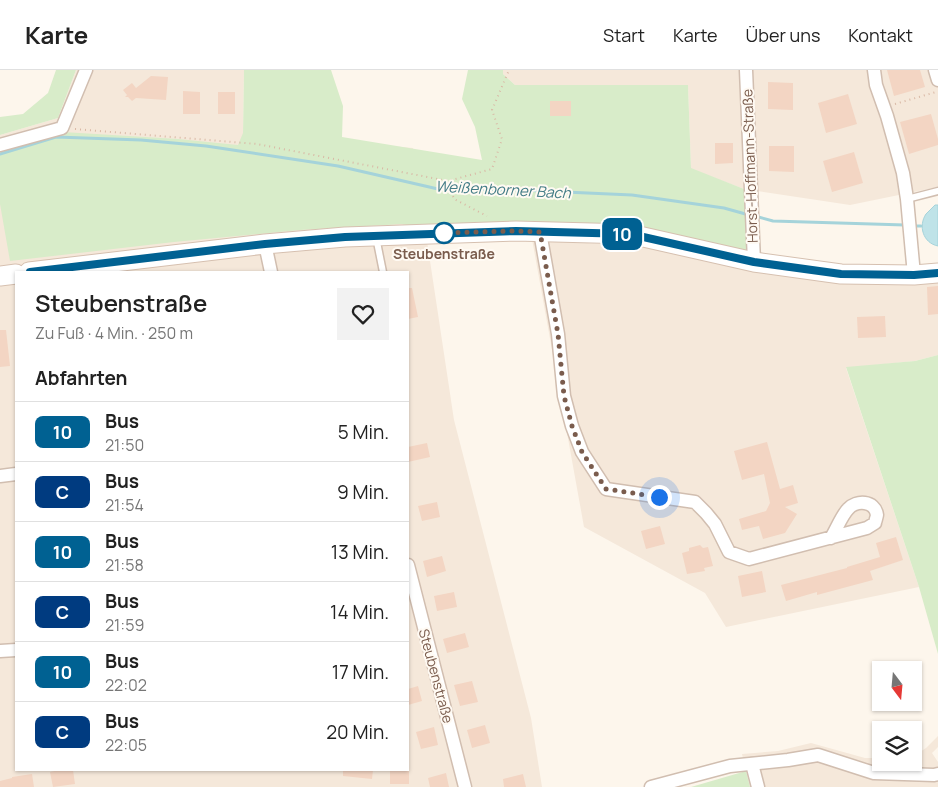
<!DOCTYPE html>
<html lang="de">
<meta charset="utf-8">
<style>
:root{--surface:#fff;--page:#f2f2f2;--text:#222;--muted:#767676;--line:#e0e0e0}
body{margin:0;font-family:Manrope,sans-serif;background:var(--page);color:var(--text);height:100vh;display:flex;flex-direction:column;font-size:19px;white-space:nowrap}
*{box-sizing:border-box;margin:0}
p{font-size:16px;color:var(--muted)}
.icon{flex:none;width:28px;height:28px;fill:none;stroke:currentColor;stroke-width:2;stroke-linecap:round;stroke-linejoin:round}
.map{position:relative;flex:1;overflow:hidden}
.panel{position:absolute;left:15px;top:201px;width:394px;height:500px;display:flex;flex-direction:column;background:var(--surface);border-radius:0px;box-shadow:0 1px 4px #0004}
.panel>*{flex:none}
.badge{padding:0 10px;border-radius:8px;font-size:18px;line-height:32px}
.needle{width:32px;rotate:164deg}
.fabs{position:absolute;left:872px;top:591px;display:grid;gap:10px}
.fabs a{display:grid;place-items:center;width:50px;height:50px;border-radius:0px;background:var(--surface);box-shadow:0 1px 4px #0004;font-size:25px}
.you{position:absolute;width:25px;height:25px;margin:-12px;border:4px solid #fff;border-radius:50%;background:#1a73e8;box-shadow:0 0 0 8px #1a73e833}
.map>.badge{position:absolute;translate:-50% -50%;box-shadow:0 0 0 2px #fff}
h2{padding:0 20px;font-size:19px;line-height:45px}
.round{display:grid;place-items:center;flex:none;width:52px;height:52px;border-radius:0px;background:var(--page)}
.head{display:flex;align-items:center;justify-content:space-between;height:85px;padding:0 20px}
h1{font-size:24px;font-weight:600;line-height:38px}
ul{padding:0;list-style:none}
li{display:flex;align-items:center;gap:15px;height:60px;padding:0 20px;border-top:1px solid var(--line)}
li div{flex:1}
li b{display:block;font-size:19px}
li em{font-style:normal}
li .badge{min-width:55px;font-weight:700;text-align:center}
header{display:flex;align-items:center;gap:30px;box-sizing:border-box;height:70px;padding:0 25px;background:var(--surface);border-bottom:1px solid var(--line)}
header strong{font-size:24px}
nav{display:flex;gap:28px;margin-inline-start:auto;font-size:18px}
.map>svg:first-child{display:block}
.residential{fill:#f5e8da;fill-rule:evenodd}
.green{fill:#d8ecc9}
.water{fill:#bfe3e8;stroke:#a5d3da}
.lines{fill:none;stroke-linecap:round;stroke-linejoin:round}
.stream{stroke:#a5d3da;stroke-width:3}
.building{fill:#f3d5c3}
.lane-casing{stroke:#d1beb0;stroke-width:9}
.street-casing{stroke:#d1beb0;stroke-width:15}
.secondary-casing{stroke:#d6c0b0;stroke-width:21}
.path{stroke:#d9b8a5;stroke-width:2;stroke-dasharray:1 4;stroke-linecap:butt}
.lane{stroke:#fff;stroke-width:6}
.street{stroke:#fff;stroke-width:12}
.secondary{stroke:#fff;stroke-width:19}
.line-casing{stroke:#fff;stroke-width:11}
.line{stroke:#006192;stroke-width:8}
.walk{stroke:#7a5c4d;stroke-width:5;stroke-dasharray:0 9}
.stop-dot{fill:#fff;stroke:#006192;stroke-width:2.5}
.labels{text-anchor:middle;stroke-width:4;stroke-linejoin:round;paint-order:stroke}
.street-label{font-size:14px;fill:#7a5c4d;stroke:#fffaf3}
.stop-label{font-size:14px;font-weight:bold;fill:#7a5c4d;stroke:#fffaf3}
.water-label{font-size:15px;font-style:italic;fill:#437c86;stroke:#fffaf3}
</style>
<header>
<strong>Karte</strong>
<nav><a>Start</a><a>Karte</a><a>Über uns</a><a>Kontakt</a></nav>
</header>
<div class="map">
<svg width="938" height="717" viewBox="0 0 938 717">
<rect width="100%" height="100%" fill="#fdf6ec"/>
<g class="residential">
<path d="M76 0H244L243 63 413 78 454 350 531 648 542 717H0V65L58 48ZM16 202H408V700H16Z"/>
<path d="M503 0H938V117L850 135 744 119 691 99 688 15H515L503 4Z"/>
<path d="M532 169 669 179 938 206V285L915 291 846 298 919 517 726 557 705 523 584 457Z"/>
<path d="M938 666V677L932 683 938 692V717H750L742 684 778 681 811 673 865 688H881V692H914V686L926 678Z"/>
</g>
<g class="green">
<path d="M56 0H76L58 48 0 65V47L23 44 48 23Z"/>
<path d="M244 0H331L343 36 342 67 482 90 475 57 462 29 468 0H503V4L515 15H688L691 98 744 119 747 185 630 164 425 159 402 154 300 160 174 172 10 191 0 134V80L63 62 178 69 238 75 243 63Z"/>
<path d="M938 285V584L919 517 846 297 915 291Z"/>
<path d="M746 701 750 717H691Z"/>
</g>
<path class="water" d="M935 135H938V176C923 173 918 156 926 144 929 141 932 138 935 135Z"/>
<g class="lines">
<g class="stream">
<path d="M0 84 56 67 141 70 206 76 338 96 438 119 520 120 632 125 724 138 749 145"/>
<path d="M755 146 773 151 905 155"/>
<path d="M912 156H921"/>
</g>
</g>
<g class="building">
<path d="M887 0H920L925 17 894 26Z"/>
<path d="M151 6 168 7 166 30 136 28 132 31 128 27H125L127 25 123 20 132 13 136 18Z"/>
<path d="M768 12 793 13V40L768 39Z"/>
<path d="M183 21 200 22V44H183Z"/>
<rect x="218" y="22" width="17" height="22"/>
<path d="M848 24 857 54 826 63 818 33Z"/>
<rect x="550" y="31" width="21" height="15"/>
<path d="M931 44 938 69V75L909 84 900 52Z"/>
<path d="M715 73H733V93L715 94Z"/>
<path d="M769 76H794V102L769 101Z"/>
<path d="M854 82 863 113 832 122 823 91Z"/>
<path d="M938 216V244L928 245 927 217Z"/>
<path d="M408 218H412L418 247 408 249Z"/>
<path d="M885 246 886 267 858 268 857 247Z"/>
<path d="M0 260H6L10 296 0 297Z"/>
<path d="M767 372 780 419 793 415 798 433 785 437 797 444 785 463 763 469 759 456 742 460 739 449 766 441 770 433 764 404 742 410 734 381Z"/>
<path d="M427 373 430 387 408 392V377Z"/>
<path d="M437 432 440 447 422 451 418 436Z"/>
<path d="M660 456 665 474 646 479 641 461Z"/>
<path d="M896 467 903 490 870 501 873 510 817 525V522L786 531 781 515 847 498V497L880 487 876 473Z"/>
<path d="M700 475 703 478 708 477 713 496 704 498 705 501 687 504 682 483 689 481V478Z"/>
<path d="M442 486 446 501 427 507 423 491Z"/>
<path d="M762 501 766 522 742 527 738 506Z"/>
<path d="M454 522 457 537 437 541 434 526Z"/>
<path d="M465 563 469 577 447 583 443 569Z"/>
<path d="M472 611 478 632 460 636 454 615Z"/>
<path d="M418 616 422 631 408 635V619Z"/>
<path d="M485 655 490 673 472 678 467 660Z"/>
<path d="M434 657 438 675 421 679 416 662Z"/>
<path d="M59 700H73L75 714 53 717 50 702Z"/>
<path d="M343 700H373L372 709 343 706Z"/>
<rect x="390" y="700" width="19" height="14"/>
<path d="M446 703 449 717H430L428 708Z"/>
<path d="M32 704 34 717H0V711L12 708V707Z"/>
<path d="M523 704 526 717H504L503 709Z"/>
</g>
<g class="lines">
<defs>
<g id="lane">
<path d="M907 129 938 121"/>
<path d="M376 167 383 202"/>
</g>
<g id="street">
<path d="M746 0 754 192"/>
<path d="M874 0 876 15 887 46 903 103 907 129 914 205"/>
<path d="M935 0 938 10"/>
<path d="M0 75 62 58 86 0"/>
<path d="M540 162 558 264 564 326 572 356 582 382 606 419 695 432 706 443 715 454 729 482 749 489 867 458 875 453C875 452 877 446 877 445 875 430 856 430 848 439 842 445 836 460 831 468"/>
<path d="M265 174 271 202"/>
<path d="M0 406 16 404"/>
<path d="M408 495 465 717"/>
<path d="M0 581 16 580"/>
<path d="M752 694 758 717"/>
<path d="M651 717 730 696 788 690 818 685 874 703 934 705 938 704"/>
</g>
<g id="secondary">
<path d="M29 202 265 174 345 167 516 161 630 164 754 192 841 204 914 205 938 203"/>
<path d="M0 206 16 204"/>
</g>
</defs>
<use href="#lane" class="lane-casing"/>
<use href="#street" class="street-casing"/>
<use href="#secondary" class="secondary-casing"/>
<g class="path">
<path d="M895 34 936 22"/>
<path d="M75 59 257 74 448 111 492 99 502 69 492 40 509 0"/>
<path d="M448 112 454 129 487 146"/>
</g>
<use href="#lane" class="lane"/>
<use href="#street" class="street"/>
<use href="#secondary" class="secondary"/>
</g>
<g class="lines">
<defs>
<path id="line" d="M30 202 265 174 345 167 516 161 630 164 754 192 841 204 914 205 938 203"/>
</defs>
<use href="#line" class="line-casing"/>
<use href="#line" class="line"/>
<path class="walk" d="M444 163H442L516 161 540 162 558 264 564 326 572 356 582 382 606 419 659 427"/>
</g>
<circle class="stop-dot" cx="444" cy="163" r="10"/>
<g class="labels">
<g class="street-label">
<text transform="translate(750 96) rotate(-92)" y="5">Horst-Hoffmann-Straße</text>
<text transform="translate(436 606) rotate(75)" y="5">Steubenstraße</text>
</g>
<g class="stop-label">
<text x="444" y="189">Steubenstraße</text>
</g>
<g class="water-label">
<text transform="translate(503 120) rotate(3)" y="5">Weißenborner Bach</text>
</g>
</g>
</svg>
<div class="fabs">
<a><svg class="needle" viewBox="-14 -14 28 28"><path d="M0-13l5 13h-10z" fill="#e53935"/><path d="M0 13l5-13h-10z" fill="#767676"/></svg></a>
<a><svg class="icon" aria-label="layers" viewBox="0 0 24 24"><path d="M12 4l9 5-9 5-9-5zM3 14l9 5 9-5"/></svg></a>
</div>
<div class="you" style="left:659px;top:427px"></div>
<b class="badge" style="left:622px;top:164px;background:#006192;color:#fff">10</b>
<section class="panel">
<div class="head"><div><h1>Steubenstraße</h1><p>Zu Fuß · 4 Min. · 250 m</p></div><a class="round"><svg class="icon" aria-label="heart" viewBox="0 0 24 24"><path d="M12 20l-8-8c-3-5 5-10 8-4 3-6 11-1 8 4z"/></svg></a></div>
<h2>Abfahrten</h2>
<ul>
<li><span class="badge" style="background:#006192;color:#fff">10</span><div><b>Bus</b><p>21:50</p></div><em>5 Min.</em></li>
<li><span class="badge" style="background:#003b80;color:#fff">C</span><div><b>Bus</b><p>21:54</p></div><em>9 Min.</em></li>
<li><span class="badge" style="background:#006192;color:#fff">10</span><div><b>Bus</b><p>21:58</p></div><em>13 Min.</em></li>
<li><span class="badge" style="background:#003b80;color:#fff">C</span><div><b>Bus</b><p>21:59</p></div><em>14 Min.</em></li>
<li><span class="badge" style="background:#006192;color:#fff">10</span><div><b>Bus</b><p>22:02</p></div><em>17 Min.</em></li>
<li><span class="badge" style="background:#003b80;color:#fff">C</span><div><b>Bus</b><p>22:05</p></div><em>20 Min.</em></li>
</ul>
</section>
</div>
